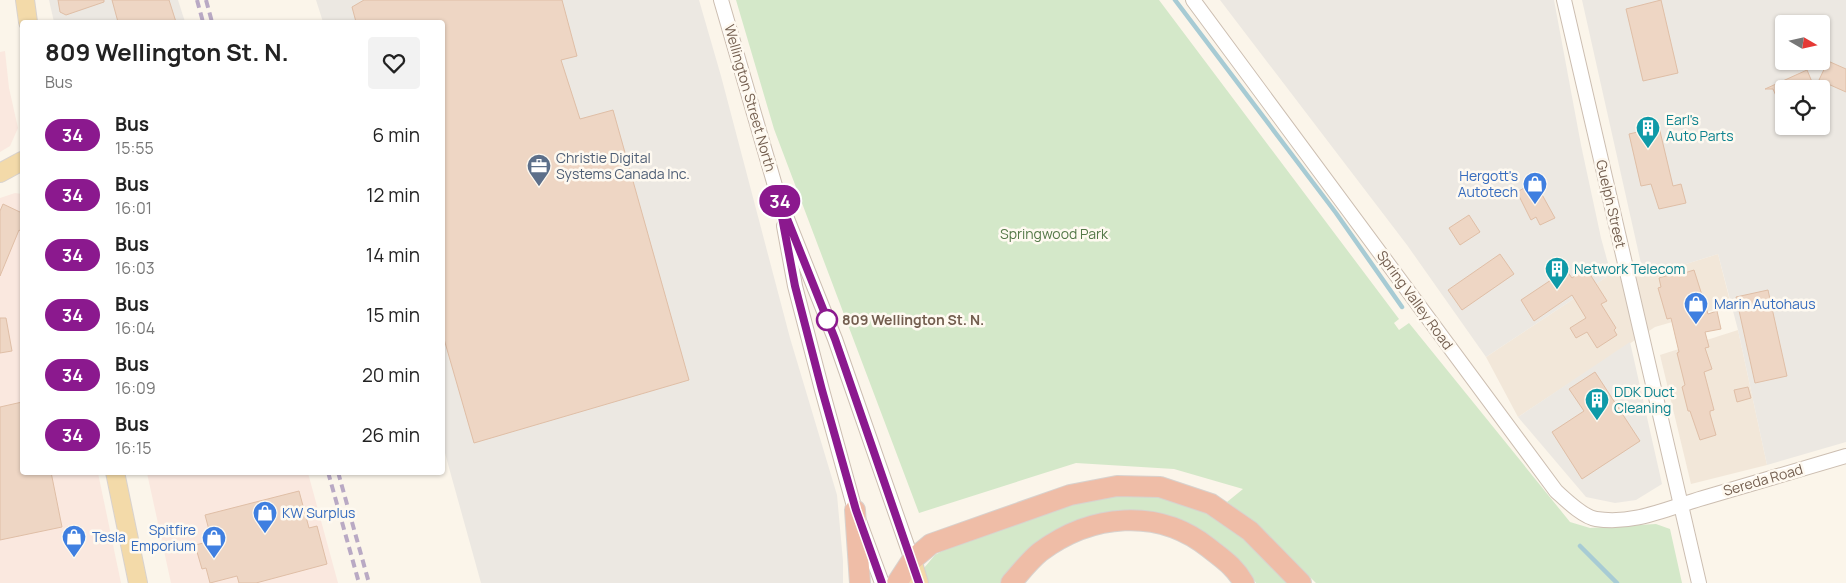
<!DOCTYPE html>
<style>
:root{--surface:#fff;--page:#f2f2f2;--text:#222;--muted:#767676}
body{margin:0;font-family:Manrope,sans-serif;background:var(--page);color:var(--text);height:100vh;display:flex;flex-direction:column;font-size:19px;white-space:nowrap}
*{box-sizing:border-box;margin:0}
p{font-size:16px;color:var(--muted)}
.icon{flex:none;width:28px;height:28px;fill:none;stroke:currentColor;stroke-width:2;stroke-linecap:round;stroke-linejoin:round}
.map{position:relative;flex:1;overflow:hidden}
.sheet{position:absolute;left:20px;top:20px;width:425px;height:455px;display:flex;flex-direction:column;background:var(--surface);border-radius:5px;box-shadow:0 1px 4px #0004}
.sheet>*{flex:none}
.badge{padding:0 10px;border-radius:16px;font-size:18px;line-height:32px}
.needle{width:32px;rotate:99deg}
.buttons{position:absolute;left:1775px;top:15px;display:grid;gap:10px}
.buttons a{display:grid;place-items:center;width:55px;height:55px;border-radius:5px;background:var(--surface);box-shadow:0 1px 4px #0004;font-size:25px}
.map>.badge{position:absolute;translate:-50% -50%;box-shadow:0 0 0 2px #fff}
.round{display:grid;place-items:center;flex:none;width:52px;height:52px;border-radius:5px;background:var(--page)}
.overview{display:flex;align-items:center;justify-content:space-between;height:85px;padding:0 25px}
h1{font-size:24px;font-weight:700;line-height:38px}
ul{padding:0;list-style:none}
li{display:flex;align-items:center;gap:15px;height:60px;padding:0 25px}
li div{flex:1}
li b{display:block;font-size:19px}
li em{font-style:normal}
li .badge{min-width:55px;font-weight:700;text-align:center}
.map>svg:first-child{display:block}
.residential{fill:#f2e7d9}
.commercial{fill:#fae8df}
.industrial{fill:#ece8e2;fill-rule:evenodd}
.green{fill:#d4e8c9}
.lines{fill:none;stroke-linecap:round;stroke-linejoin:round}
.stream{stroke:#a7cbd4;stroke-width:4.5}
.building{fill:#eed6c4;stroke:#dfbea6}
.minor-casing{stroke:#ccbeb1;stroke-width:16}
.major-casing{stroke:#d8d2ce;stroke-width:20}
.highway-casing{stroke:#d8d2ce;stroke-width:22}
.minor{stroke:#fff;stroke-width:14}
.major{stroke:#f3daa9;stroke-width:18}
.highway{stroke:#efbda7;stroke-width:20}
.rail{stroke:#b9a9c4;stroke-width:4;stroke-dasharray:8 5;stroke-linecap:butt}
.line-casing{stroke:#fff;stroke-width:11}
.line{stroke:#8b198e;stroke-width:8}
.stop-dot{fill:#fff;stroke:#8b198e;stroke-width:2.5}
.labels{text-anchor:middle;stroke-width:5;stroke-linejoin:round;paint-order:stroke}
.street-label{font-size:14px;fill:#735e4f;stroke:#fef9f0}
.culture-label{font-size:14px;fill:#0d838f;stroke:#fef9f0;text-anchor:start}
.service-label{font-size:14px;fill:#4e5e75;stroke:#fef9f0;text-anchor:start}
.shop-label{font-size:14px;fill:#366cbe;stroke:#fef9f0;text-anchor:start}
.park-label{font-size:14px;fill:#547848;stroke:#fef9f0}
.stop-label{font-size:14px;font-weight:bold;fill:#735e4f;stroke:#fef9f0;text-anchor:start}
</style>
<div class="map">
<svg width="1846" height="583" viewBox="0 0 1846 583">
<rect width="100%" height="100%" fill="#fbf5ea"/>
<g class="residential">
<path d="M1718 254 1731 305 1655 327 1518 417 1486 357 1611 274 1644 277Z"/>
<path d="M1738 330 1767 465 1691 484 1660 355Z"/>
</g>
<g class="commercial">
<path d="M5 51 9 88 18 128 10 146 0 152V52Z"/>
<path d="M15 193 22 194V472L98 473 121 583H0V198Z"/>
<path d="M147 473H308L338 583H171Z"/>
</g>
<g class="industrial">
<path d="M49 0H178L185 22H54Z"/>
<path d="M316 0H699L721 76 790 338 837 495 843 561V583H481L443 446 442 22H323Z"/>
<path d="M1220 0H1554L1581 145 1601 238 1611 274 1486 357 1407 245Z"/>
<path d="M1582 0H1846V442L1767 465 1738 330 1718 254 1644 277ZM1784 24H1821V61H1784ZM1784 89H1821V126H1784Z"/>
<path d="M1630 342 1662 484 1636 500 1615 503 1586 497 1518 417Z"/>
</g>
<g class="green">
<path d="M736 0H1159L1399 319 1394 323 1399 330 1409 323 1570 522 1590 528 1656 524 1670 529 1682 583H1316L1256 524 1227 502 1243 489 1174 469 1076 463 919 513 774 129Z"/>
<path d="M1100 494H1161L1195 505 1235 529 1291 583H1256C1214 514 1118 490 1049 535 1040 541 1033 551 1025 558 1017 566 1007 574 1001 583H929L924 568 935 555 951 546Z"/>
</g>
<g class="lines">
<g class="stream">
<path d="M1175 0 1336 213 1402 307"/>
<path d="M1580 546 1617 583"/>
</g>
</g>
<g class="building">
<path d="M58 0H104V2L66 15 60 12Z"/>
<path d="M112 0H169L176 22H118Z"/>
<path d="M364 0H562L577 56 561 60 580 119 613 110 689 380 474 443 442 332V22H356L352 7Z"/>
<path d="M1661 0 1678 73 1643 81 1626 9Z"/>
<path d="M1828 61 1846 69V92L1819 80Z"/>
<path d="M1807 70 1815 89H1784V114L1773 89H1765Z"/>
<path d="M1659 127 1673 186 1681 184 1686 203 1659 209 1651 184 1641 186 1629 134Z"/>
<path d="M1535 182 1555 218 1540 225 1536 217 1531 220 1517 192Z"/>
<path d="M3 204 22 213V232L19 230 0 276V211Z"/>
<path d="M1469 215 1480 232 1460 245 1449 228Z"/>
<path d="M1500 254 1514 274 1462 310 1448 290Z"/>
<path d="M1586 268 1607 301 1601 304 1616 328 1614 330 1617 335 1597 348 1587 332 1576 338 1570 328 1586 318 1572 295 1534 321 1521 300 1566 270 1572 278Z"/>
<path d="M1694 270 1708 314 1717 311 1721 329 1705 332 1709 347 1705 348 1712 369 1704 372 1714 410 1710 411V414L1716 435 1700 440 1690 411H1688L1682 387 1685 385 1677 353 1679 352 1671 318 1667 319 1658 288 1661 287 1659 278 1675 273V276Z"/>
<path d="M1768 290 1787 376 1755 383 1736 297Z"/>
<path d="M0 318H6L12 351 0 353Z"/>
<path d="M1595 372 1640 441 1582 479 1552 432 1584 411 1569 389Z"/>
<path d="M1748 387 1751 398 1737 402 1734 390Z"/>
<path d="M22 402V472H51L62 527 0 540V407Z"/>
<path d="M299 491 309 528 317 526 327 564 256 583H239L237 576 210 583 206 568 202 569 195 545 212 541 205 515Z"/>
</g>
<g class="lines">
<defs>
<g id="minor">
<path d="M721 0 778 196 835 339 912 560"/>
<path d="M1193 0 1556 491C1566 500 1583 517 1596 519 1634 525 1668 508 1703 498 1751 484 1798 470 1846 456"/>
<path d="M1564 0 1699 583"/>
<path d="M784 226 795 286 822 390 855 510 882 583"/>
</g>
<g id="major">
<path d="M25 0 28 22"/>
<path d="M0 173 22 161"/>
<path d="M115 472 138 583"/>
<path d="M912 560 919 583"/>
</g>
<g id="highway">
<path d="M855 510 860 583"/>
<path d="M897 583 912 560 931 544 1070 495 1117 486 1160 487 1211 504 1250 531 1301 583"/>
<path d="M1011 583C1020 573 1029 561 1040 552 1091 514 1158 507 1209 548 1224 560 1234 566 1244 583"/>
</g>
</defs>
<use href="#minor" class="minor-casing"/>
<use href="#major" class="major-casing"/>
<use href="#highway" class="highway-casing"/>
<use href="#minor" class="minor"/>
<use href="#major" class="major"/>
<use href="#highway" class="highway"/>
<g class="rail">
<path d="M197 0 203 22"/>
<path d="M206 0 212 22"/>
<path d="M328 472 359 583"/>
<path d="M338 472 369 583"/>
</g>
</g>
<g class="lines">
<defs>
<path id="line" d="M882 583 856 510 822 390 795 286 778 196 835 339 919 583"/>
</defs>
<use href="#line" class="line-casing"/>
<use href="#line" class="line"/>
</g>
<defs>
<symbol id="building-pin" viewBox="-11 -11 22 30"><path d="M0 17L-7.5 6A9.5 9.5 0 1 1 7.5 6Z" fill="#0f9aa8" stroke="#fef9f0"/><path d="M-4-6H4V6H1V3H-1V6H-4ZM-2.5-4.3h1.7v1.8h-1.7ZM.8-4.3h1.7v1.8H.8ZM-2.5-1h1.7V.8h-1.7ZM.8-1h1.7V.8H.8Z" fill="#fff"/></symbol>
<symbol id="office-pin" viewBox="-11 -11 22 30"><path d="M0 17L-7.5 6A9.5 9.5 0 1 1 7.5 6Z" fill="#5c6f8a" stroke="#fef9f0"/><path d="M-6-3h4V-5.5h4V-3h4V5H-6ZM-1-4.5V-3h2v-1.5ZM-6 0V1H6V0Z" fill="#fff"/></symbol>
<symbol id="shop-pin" viewBox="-11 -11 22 30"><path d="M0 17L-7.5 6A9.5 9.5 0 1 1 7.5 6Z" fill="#3f7fe0" stroke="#fef9f0"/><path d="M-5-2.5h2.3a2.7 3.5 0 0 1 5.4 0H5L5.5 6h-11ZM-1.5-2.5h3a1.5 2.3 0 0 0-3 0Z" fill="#fff"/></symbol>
</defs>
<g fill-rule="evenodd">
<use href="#building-pin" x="1634" y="114" width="28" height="38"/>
<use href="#office-pin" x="525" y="152" width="28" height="38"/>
<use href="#shop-pin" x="1521" y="170" width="28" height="38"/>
<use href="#building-pin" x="1543" y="255" width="28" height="38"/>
<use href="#shop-pin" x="1682" y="290" width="28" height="38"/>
<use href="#building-pin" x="1583" y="386" width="28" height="38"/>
<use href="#shop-pin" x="251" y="499" width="28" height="38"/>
<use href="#shop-pin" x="60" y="523" width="28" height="38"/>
<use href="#shop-pin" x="200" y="524" width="28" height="38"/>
</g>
<circle class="stop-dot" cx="827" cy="320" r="10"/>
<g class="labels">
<g class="street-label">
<text transform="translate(750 98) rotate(74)" y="5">Wellington Street North</text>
<text transform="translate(1611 204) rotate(77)" y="5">Guelph Street</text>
<text transform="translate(1415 300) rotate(54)" y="5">Spring Valley Road</text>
<text transform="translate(1763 480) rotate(-16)" y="5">Sereda Road</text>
</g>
<g class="culture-label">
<text x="1666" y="125">Earl's<tspan x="1666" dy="16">Auto Parts</tspan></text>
<text x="1574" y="274">Network Telecom</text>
<text x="1614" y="397">DDK Duct<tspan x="1614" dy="16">Cleaning</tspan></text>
</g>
<g class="service-label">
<text x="556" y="163">Christie Digital<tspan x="556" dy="16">Systems Canada Inc.</tspan></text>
</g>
<g class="shop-label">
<text x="1518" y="181" text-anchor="end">Hergott's<tspan x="1518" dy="16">Autotech</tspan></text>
<text x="1714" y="309">Marin Autohaus</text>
<text x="282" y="518">KW Surplus</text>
<text x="196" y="535" text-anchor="end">Spitfire<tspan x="196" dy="16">Emporium</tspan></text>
<text x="92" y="542">Tesla</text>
</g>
<g class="park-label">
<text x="1054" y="239">Springwood Park</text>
</g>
<g class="stop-label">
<text x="842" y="325">809 Wellington St. N.</text>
</g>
</g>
</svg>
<div class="buttons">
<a><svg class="needle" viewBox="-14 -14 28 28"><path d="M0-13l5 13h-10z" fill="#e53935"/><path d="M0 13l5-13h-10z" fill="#767676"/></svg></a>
<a><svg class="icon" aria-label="locate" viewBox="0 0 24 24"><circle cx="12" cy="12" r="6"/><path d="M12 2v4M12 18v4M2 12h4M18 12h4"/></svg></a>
</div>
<b class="badge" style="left:780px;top:201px;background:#8b198e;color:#fff">34</b>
<section class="sheet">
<div class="overview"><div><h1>809 Wellington St. N.</h1><p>Bus</p></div><a class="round"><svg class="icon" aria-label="heart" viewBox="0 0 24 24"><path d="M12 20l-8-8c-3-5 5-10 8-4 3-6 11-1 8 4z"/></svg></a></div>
<ul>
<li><span class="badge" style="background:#8b198e;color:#fff">34</span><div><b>Bus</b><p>15:55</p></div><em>6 min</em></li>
<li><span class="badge" style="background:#8b198e;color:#fff">34</span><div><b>Bus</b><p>16:01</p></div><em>12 min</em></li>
<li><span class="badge" style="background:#8b198e;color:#fff">34</span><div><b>Bus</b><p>16:03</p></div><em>14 min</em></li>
<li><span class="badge" style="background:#8b198e;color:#fff">34</span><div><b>Bus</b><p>16:04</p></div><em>15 min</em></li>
<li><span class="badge" style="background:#8b198e;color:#fff">34</span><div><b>Bus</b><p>16:09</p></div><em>20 min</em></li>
<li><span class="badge" style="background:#8b198e;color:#fff">34</span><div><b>Bus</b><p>16:15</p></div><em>26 min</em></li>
</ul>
</section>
</div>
